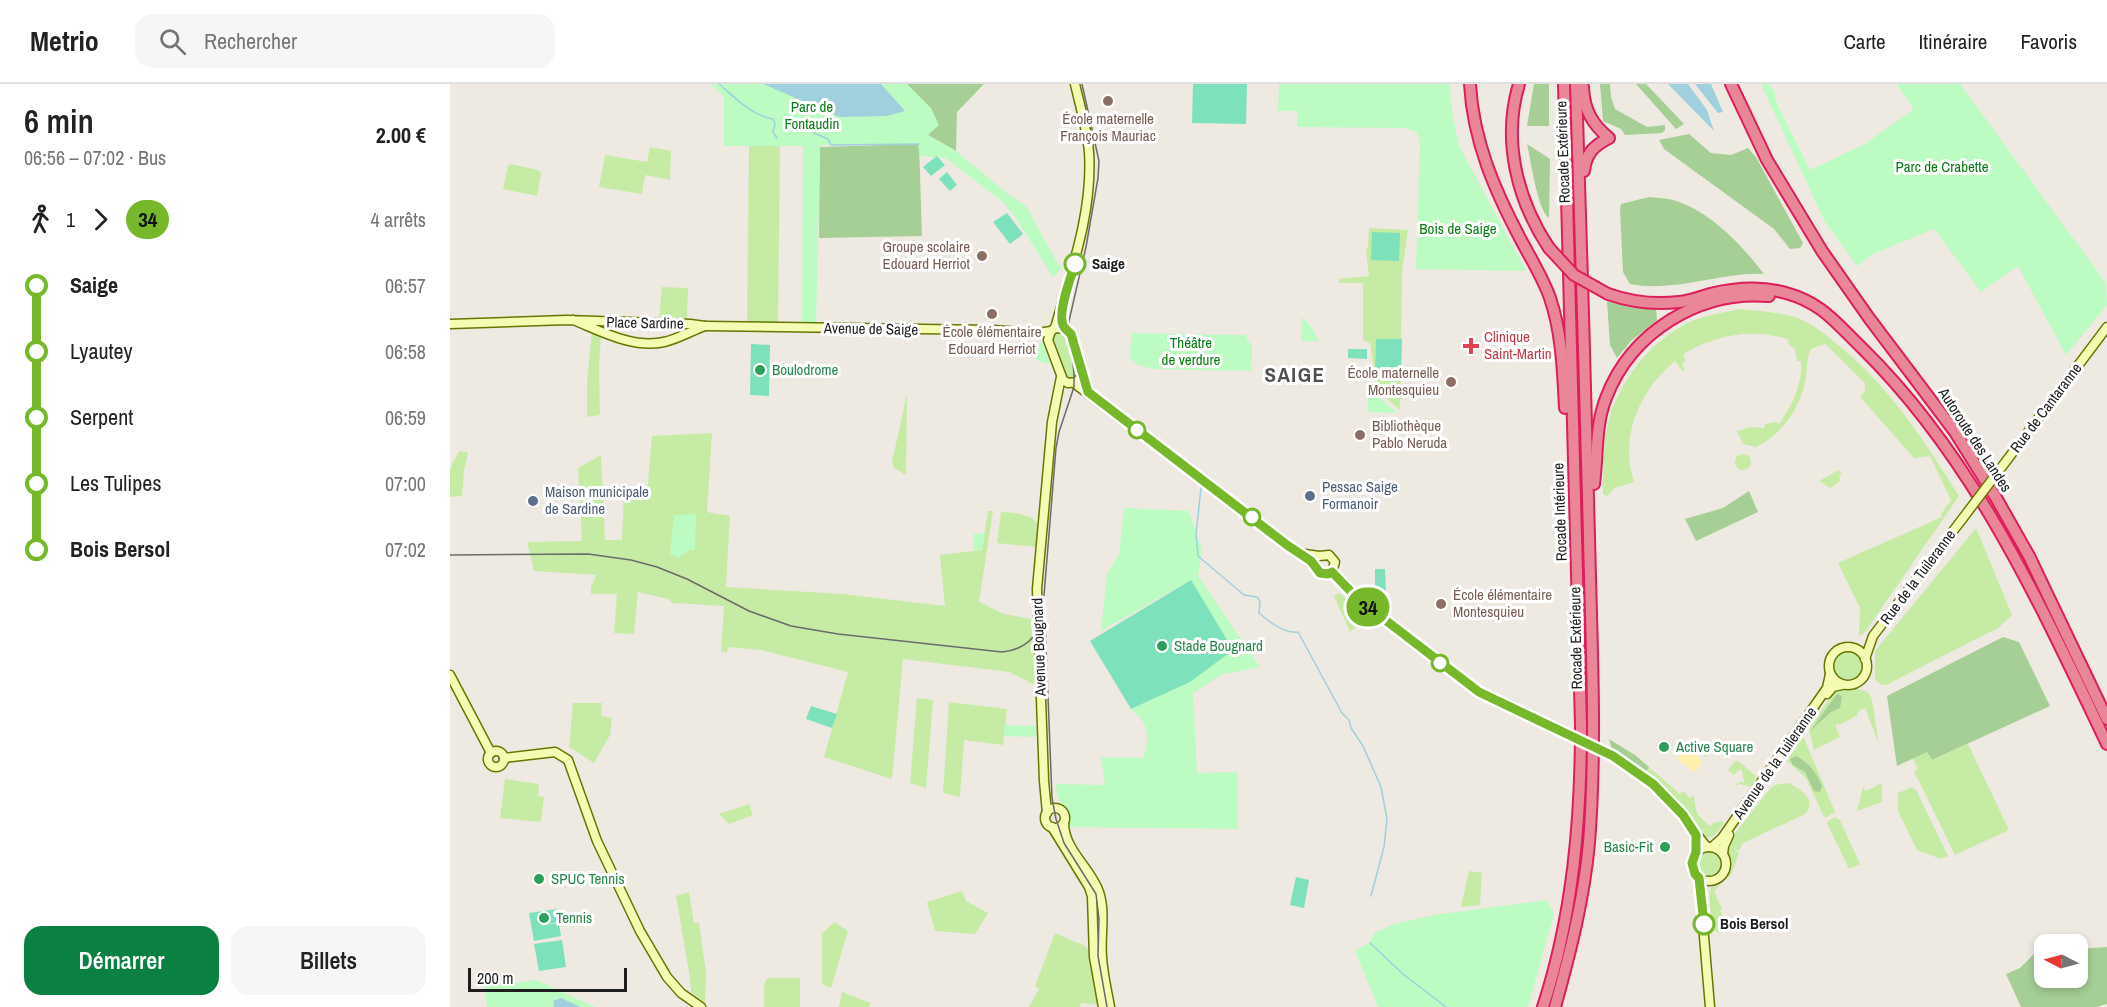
<!DOCTYPE html>
<html lang="fr">
<meta charset="utf-8">
<style>
:root{--surface:#fff;--page:#f6f6f6;--text:#222;--muted:#767676;--line:#e0e0e0;--accent:#0b8043}
body{margin:0;font-family:"Archivo Narrow",sans-serif;background:var(--page);color:var(--text);height:100vh;display:flex;flex-direction:column;font-size:22px;white-space:nowrap}
*{box-sizing:border-box;margin:0}
p{font-size:20px;color:var(--muted)}
.icon{flex:none;width:33px;height:33px;fill:none;stroke:currentColor;stroke-width:2;stroke-linecap:round;stroke-linejoin:round}
.map{position:relative;flex:1;overflow:hidden}
.side{display:flex;flex-direction:column;background:var(--surface);width:450px}
.side>*{flex:none}
.badge{padding:0 12px;border-radius:20px;font-size:21px;line-height:39px}
.needle{width:39px;rotate:276deg}
.tools{position:absolute;left:1584px;top:850px;display:grid;gap:12px}
.tools a{display:grid;place-items:center;width:54px;height:54px;border-radius:12px;background:var(--surface);box-shadow:0 3px 9px #0003;font-size:30px}
.scale{position:absolute;left:18px;bottom:15px;width:159px;box-sizing:border-box;padding-left:6px;border:3px solid #1d1d1d;border-top:0;font-size:16px;line-height:21px;white-space:nowrap;color:#1d1d1d;-webkit-text-stroke:4px #fff;paint-order:stroke}
.map>.badge{position:absolute;translate:-50% -50%;box-shadow:0 0 0 3px #fff}
.legs{display:flex;align-items:center;gap:9px;height:66px;padding:0 24px;font-size:20px}
.legs p{margin-inline-start:auto}
.summary{display:flex;align-items:center;justify-content:space-between;height:102px;padding:0 24px}
h1{font-size:33px;font-weight:600;line-height:45px}
.button{display:flex;gap:12px;margin-top:auto;padding:12px 24px}
.button a{flex:1;height:69px;border-radius:18px;background:var(--accent);color:#fff;font-size:24px;font-weight:600;line-height:69px;text-align:center}
.button a+a{background:var(--page);color:var(--text)}
ul{padding:0 24px;list-style:none}
li{display:flex;align-items:center;gap:21px;height:66px;font-size:22px}
li i{display:grid;place-items:center;width:9px;height:100%;margin:0 8px;background:currentColor}
li i::after{content:'';width:15px;height:15px;margin:-8px;border:4px solid;border-radius:50%;background:var(--surface)}
li p{margin-inline-start:auto}
li:first-child i{background:linear-gradient(#0000 50%,currentColor 0)}
li:last-child i{background:linear-gradient(currentColor 50%,#0000 0)}
header{display:flex;align-items:center;gap:36px;box-sizing:border-box;height:84px;padding:0 30px;background:var(--surface);border-bottom:2px solid var(--line)}
header strong{font-size:28px}
nav{display:flex;gap:33px;margin-inline-start:auto;font-size:21px}
.search{width:420px;height:54px;background:var(--page);display:flex;align-items:center;gap:15px;box-sizing:border-box;padding:0 21px;border-radius:18px;color:var(--muted);font-size:22px}
main{display:flex;flex:1;min-height:0}
.map>svg:first-child{display:block}
.grass{fill:#c6eba5}
.forest{fill:#a5cf95}
.sand{fill:#fff0af}
.park{fill:#bcfbc2}
.pitch{fill:#7de1bc}
.water{fill:#a0cfde}
.lines{fill:none;stroke-linecap:round;stroke-linejoin:round}
.stream{stroke:#a0cfde;stroke-width:1.5}
.secondary-casing{stroke:#677601;stroke-width:11}
.highway-casing{stroke:#dd1e5c;stroke-width:14}
.secondary{stroke:#f6fbb3;stroke-width:8}
.highway{stroke:#e98697;stroke-width:10}
.tram{stroke:#6b6b6b;stroke-width:1.5}
.secondary-bridge-casing{stroke:#677601;stroke-width:11;stroke-linecap:butt}
.highway-bridge-casing{stroke:#dd1e5c;stroke-width:14;stroke-linecap:butt}
.secondary-bridge{stroke:#f6fbb3;stroke-width:8}
.highway-bridge{stroke:#e98697;stroke-width:10}
.line-1-casing{stroke:#fff;stroke-width:14}
.line-1{stroke:#76b82a;stroke-width:9}
.education-dot{fill:#8d6e63;stroke:#fff;stroke-width:2}
.stop-1-dot{fill:#fff;stroke:#76b82a;stroke-width:3}
.health-dot{fill:#e0444e;stroke:#fff;stroke-width:2}
.leisure-dot{fill:#2e9e5b;stroke:#fff;stroke-width:2}
.service-dot{fill:#5c6f8a;stroke:#fff;stroke-width:2}
.labels{text-anchor:middle;stroke-width:6;stroke-linejoin:round;paint-order:stroke}
.park-label{font-size:15px;fill:#087d14;stroke:#fff}
.education-label{font-size:15px;fill:#785e54;stroke:#fff}
.street-label{font-size:15px;fill:#1d1d1d;stroke:#fff}
.stop-label{font-size:15px;font-weight:bold;fill:#1d1d1d;stroke:#fff;text-anchor:start}
.health-label{font-size:15px;fill:#be3a42;stroke:#fff;text-anchor:start}
.leisure-label{font-size:15px;fill:#27864d;stroke:#fff;text-anchor:start}
.service-label{font-size:15px;fill:#4e5e75;stroke:#fff;text-anchor:start}
.district-label{font-size:21px;font-weight:bold;letter-spacing:1.5px;fill:#505050;stroke:#fff}
</style>
<header>
<strong>Metrio</strong>
<div class="search"><svg class="icon" aria-label="search" viewBox="0 0 24 24"><circle cx="10" cy="10" r="6"/><path d="M15 15l6 6"/></svg>Rechercher</div>
<nav><a>Carte</a><a>Itinéraire</a><a>Favoris</a></nav>
</header>
<main>
<section class="side">
<div class="summary"><div><h1>6 min</h1><p>06:56 – 07:02 · Bus</p></div><b>2.00 €</b></div>
<div class="legs"><svg class="icon" aria-label="walk" viewBox="0 0 24 24"><circle cx="13" cy="4" r="2"/><path d="M13 8l-2 6 4 7M11 14l-3 7M7 12l3-4h3l4 4"/></svg>1<svg class="icon" aria-label="forward" viewBox="0 0 24 24"><path d="M9 5l7 7-7 7"/></svg><b class="badge" style="background:#76b82a;color:#111">34</b><p>4 arrêts</p></div>
<ul>
<li><i style="color:#76b82a"></i><b>Saige</b><p>06:57</p></li>
<li><i style="color:#76b82a"></i><span>Lyautey</span><p>06:58</p></li>
<li><i style="color:#76b82a"></i><span>Serpent</span><p>06:59</p></li>
<li><i style="color:#76b82a"></i><span>Les Tulipes</span><p>07:00</p></li>
<li><i style="color:#76b82a"></i><b>Bois Bersol</b><p>07:02</p></li>
</ul>
<div class="button"><a>Démarrer</a><a>Billets</a></div>
</section>
<div class="map">
<svg width="1657" height="923" viewBox="0 0 1657 923">
<rect width="100%" height="100%" fill="#eeeae2"/>
<g class="grass">
<path d="M299 62H330L328 238H297Z"/>
<path d="M200 63 221 67 220 96 195 91 192 110 149 103 155 71 197 78Z"/>
<path d="M61 80 88 86 91 89 87 112 53 105 58 82Z"/>
<path d="M919 144 958 146 952 188 950 326 925 305 924 296 921 292 923 279 920 259 913 256V199H889V195L919 192 916 164H918Z"/>
<path d="M212 203 238 204 237 234 235 235H209Z"/>
<path d="M1290 225C1309 227 1327 228 1345 233 1360 238 1375 250 1387 260 1439 302 1474 356 1509 412L1415 548 1409 553 1410 524 1388 479 1492 433 1491 430 1501 416 1480 372 1464 374 1410 313 1415 307V299L1375 260 1361 265C1356 274 1358 282 1356 292 1352 322 1333 350 1306 363L1293 360 1287 347 1300 343 1314 344 1315 340 1326 338 1329 340C1342 322 1353 299 1351 277H1347L1345 265 1338 260 1339 256C1304 243 1265 251 1233 270L1236 277 1232 279 1235 285 1232 287 1225 277C1190 306 1169 352 1184 398L1165 404 1157 412 1153 410C1153 390 1153 370 1156 350 1163 302 1203 250 1250 234 1263 230 1277 228 1290 225Z"/>
<path d="M612 247 617 251 629 287 626 294 620 296 615 293 602 257 604 250Z"/>
<path d="M142 248 151 252 149 283 150 331 137 333V297Z"/>
<path d="M457 310 456 391 444 384 442 378Z"/>
<path d="M262 349 257 428 280 432 276 503 393 510 495 522 490 471 532 466 538 427H543L529 518 554 530 581 535 585 601 559 588 453 575 442 695 374 673 398 588 311 566 278 563 277 568H271L274 522 223 519 218 515 188 508 184 550 164 549 167 510H141V503L146 491 84 487 77 458 132 457 128 384 151 371 155 456H172L174 408 197 410 202 352Z"/>
<path d="M9 367 18 368 14 387 12 412 0 413V384Z"/>
<circle cx="1293" cy="378" r="8"/>
<path d="M1389 386 1392 390 1389 391 1390 397 1380 404 1369 397Z"/>
<path d="M551 428C561 429 585 429 588 442 589 448 587 457 586 463L547 459Z"/>
<path d="M1526 444 1562 531 1548 544 1436 601 1430 600 1425 596V567Z"/>
<path d="M889 509 917 532 900 548 884 512Z"/>
<circle cx="1398" cy="582" r="14"/>
<path d="M1388 605H1406L1418 608 1422 616 1429 661 1415 624 1407 628 1408 631 1389 641 1388 640 1385 641 1390 653 1364 666 1359 645 1384 608Z"/>
<path d="M467 614 483 616 476 704 460 699Z"/>
<path d="M499 618 557 625 553 661 514 656 510 713 493 709Z"/>
<path d="M123 619H152L151 632 162 634 160 651 144 679 119 663Z"/>
<path d="M1353 652 1385 728 1377 733H1374L1356 694 1337 677Z"/>
<path d="M1249 659 1265 661 1256 673 1247 661Z"/>
<path d="M1518 660 1559 746 1505 771 1464 687 1468 685 1463 674 1477 668 1482 676Z"/>
<path d="M1285 677H1288L1306 692 1301 703 1290 700 1283 703 1291 697 1294 699 1292 686H1288L1284 691 1278 686Z"/>
<path d="M1199 683 1230 710 1233 707 1240 714 1244 711C1245 727 1247 733 1261 742L1263 739 1271 737 1274 739 1265 751 1258 754 1252 750 1233 723 1196 688Z"/>
<path d="M55 695 89 700 88 712 94 713 91 738 50 734Z"/>
<path d="M1338 699C1350 704 1368 717 1355 730L1293 759 1289 767 1282 763 1289 769 1281 791 1275 796C1283 786 1282 777 1277 765L1281 763 1278 762 1283 752 1318 707 1324 701Z"/>
<path d="M1432 699V718L1407 727 1413 703 1416 707Z"/>
<path d="M1462 703 1466 706 1498 772 1491 775 1467 766 1448 727V709Z"/>
<path d="M299 720 303 731 279 740 269 730Z"/>
<path d="M1385 733 1390 736 1410 780 1399 785 1377 739 1378 737Z"/>
<circle cx="1259" cy="780" r="13"/>
<path d="M1019 787 1032 789 1030 821 1011 823Z"/>
<path d="M1272 800 1264 807 1272 825 1270 826 1277 843 1268 848 1262 847 1259 807H1262L1259 805Z"/>
<path d="M512 807 516 817 538 829 525 850 485 847 477 818Z"/>
<path d="M239 808 244 839H249L256 889 255 919 241 908 240 894 226 812Z"/>
<path d="M384 838 398 847 381 904 372 900V850Z"/>
<path d="M605 849 635 862 640 868 649 921 631 919 630 923H579L589 905 585 902Z"/>
<path d="M318 894H350V923H314V900Z"/>
<path d="M392 908 421 919 419 923H389Z"/>
</g>
<g class="forest">
<path d="M457 0H534L507 28 506 67 478 51Z"/>
<path d="M1084 0H1099V42H1077Z"/>
<path d="M1150 0H1160L1161 13 1165 25 1197 43 1215 41V46L1212 49 1175 51 1171 45 1153 37Z"/>
<path d="M1186 0H1196L1234 40 1226 45Z"/>
<path d="M1239 50 1261 69 1281 71 1298 64 1306 73 1353 159 1350 164 1340 165 1324 145 1214 65 1209 56Z"/>
<path d="M469 60 472 152 369 154 370 63Z"/>
<path d="M1077 60 1100 75 1099 134C1087 125 1081 76 1077 60Z"/>
<path d="M1199 113C1207 114 1216 114 1223 116 1260 127 1291 160 1314 190 1269 188 1226 209 1180 200L1173 188 1170 125 1171 120Z"/>
<path d="M1157 217 1184 224 1206 225 1207 236 1181 257 1167 274 1160 261Z"/>
<path d="M1299 407 1308 428 1246 457 1235 435 1273 424Z"/>
<path d="M1553 553 1569 558 1600 622 1482 676 1477 668 1447 682 1437 612Z"/>
<path d="M1387 610 1392 612 1390 624 1381 628 1361 646Z"/>
<path d="M1159 655 1185 671 1199 683 1196 688 1162 666Z"/>
<path d="M1346 672C1359 679 1366 688 1372 702L1370 708 1364 707 1355 688 1343 681 1340 675Z"/>
<path d="M1657 863V920L1646 923H1571L1556 890 1570 884 1583 871 1594 868V894H1628V865Z"/>
</g>
<path class="sand" d="M1239 658 1241 659 1245 669 1252 678 1245 688 1227 675Z"/>
<g class="park">
<path d="M260 0H457L481 24 489 41 478 51 506 67 559 111 576 122 608 180 612 184 603 193 565 133 554 119 496 74 470 72 468 60 370 61 366 244 352 243 353 62H274V12Z"/>
<path d="M829 0H999L1003 34 1009 62 1076 187 966 185 970 57 967 49 956 44 847 43V27H828Z"/>
<path d="M1311 0H1317L1324 6 1327 20 1360 86 1415 60 1464 25 1446 0H1510L1656 199 1657 221 1616 271 1568 182 1531 208 1484 145 1423 170 1407 182 1375 138Z"/>
<path d="M851 233 860 241 869 257H851Z"/>
<path d="M682 249 795 251 802 263 801 287 705 285 688 281 679 273Z"/>
<path d="M590 258 594 261 600 281 586 276Z"/>
<path d="M918 304 945 327V329L918 328Z"/>
<path d="M674 424 739 427 752 466 748 492 810 583 773 590 743 609 747 689 787 688 788 745 617 743 618 730 607 712 606 700 655 701 651 673 693 674C700 651 700 641 681 625L740 598 741 496 651 547 657 490 669 470Z"/>
<path d="M246 430 245 466H239L228 474 220 470 224 431Z"/>
<path d="M535 449 532 466 524 467V450Z"/>
<path d="M555 641 586 642V653L554 652Z"/>
<path d="M1097 816 1104 830 1078 923H928L905 867 919 859 925 849 944 840 984 831Z"/>
<path d="M86 896 145 923H131L110 914 103 917 104 923H37L34 903Z"/>
</g>
<g class="pitch">
<path d="M743 0H797L796 40 742 39Z"/>
<path d="M487 72 495 81 481 92 473 83Z"/>
<path d="M497 88 507 101 500 107 489 95Z"/>
<path d="M557 129 573 150 560 160 543 138Z"/>
<path d="M922 148 950 149 949 177 921 176Z"/>
<path d="M926 255H952L951 297 925 296Z"/>
<path d="M301 260 320 261 319 312 300 311Z"/>
<path d="M898 265H917V275L898 274Z"/>
<path d="M925 485H935L936 509 925 510Z"/>
<path d="M741 496 783 566 740 598 681 625 640 557Z"/>
<path d="M361 622 387 630 382 644 356 635Z"/>
<path d="M846 793 859 796 854 824 840 821Z"/>
<path d="M107 825 109 838 86 842 109 839 111 852 84 857 79 829Z"/>
<path d="M112 856 116 883 89 887 84 860Z"/>
</g>
<g class="water">
<path d="M313 0H431L455 27 436 32 390 33Z"/>
<path d="M1218 0H1238L1257 26 1264 47Z"/>
<path d="M1245 0H1261L1273 28 1268 29Z"/>
<path d="M111 914 131 923H104L103 917Z"/>
</g>
<g class="lines">
<g class="stream">
<path d="M269 0C286 14 300 31 323 35L325 40 323 48 327 54"/>
<path d="M364 49 378 55 381 61 469 60"/>
<path d="M751 404 746 450 748 472 794 511 807 513 810 517 809 529C819 538 834 550 848 548L892 629 898 635"/>
<path d="M899 636 901 644 913 662 931 703 937 735 934 763 921 812"/>
<path d="M920 859 953 890 996 923"/>
</g>
<defs>
<g id="secondary">
<path d="M625 0C630 22 637 45 639 68 643 128 621 187 605 244L601 247 598 256 613 296 618 299 627 298 633 289"/>
<path d="M0 240 116 236 240 240 255 242C241 247 228 255 214 258 183 265 151 247 123 236"/>
<path d="M255 242 542 246 588 249 601 247"/>
<path d="M605 244 616 245 621 250 634 293"/>
<path d="M624 299 840 463 861 477 870 489 874 490 882 488"/>
<path d="M1557 376 1657 243"/>
<path d="M855 470 869 472 879 471 885 478 882 488"/>
<path d="M882 488 908 515 1017 600 1038 613 1119 652"/>
<circle cx="1398" cy="582" r="19"/>
<path d="M1415 575 1423 552 1513 434"/>
<path d="M0 591 41 669"/>
<path d="M1377 610 1383 603 1392 601"/>
<circle cx="46" cy="675" r="8"/>
<path d="M1163 672C1189 689 1211 706 1231 729 1240 740 1247 752 1257 763"/>
<path d="M54 674 105 668 118 676 147 757 190 847 217 893 231 909 251 923"/>
<circle cx="605" cy="734" r="10"/>
<path d="M597 729 594 697 587 505 602 338 611 293"/>
<path d="M614 739C614 766 641 784 649 808 656 829 650 852 652 873 653 890 657 906 660 923"/>
<path d="M602 743 639 803 642 812 644 873 653 923"/>
<path d="M1262 763 1272 754 1377 604 1380 590"/>
<circle cx="1259" cy="780" r="17"/>
<path d="M1273 770 1274 762 1279 751"/>
<path d="M1249 794 1260 923"/>
</g>
<g id="highway">
<path d="M1020 0C1023 57 1045 107 1071 156 1081 175 1093 194 1100 214 1112 249 1113 287 1115 324"/>
<path d="M1069 0C1052 56 1067 116 1099 164"/>
<path d="M1281 0 1317 76 1372 167 1419 234 1505 348 1545 412 1579 472 1657 635"/>
<path d="M1133 3C1134 26 1142 40 1159 54 1143 62 1136 70 1134 87"/>
<path d="M1158 210C1181 218 1204 221 1229 218 1240 217 1250 213 1260 210 1285 204 1311 202 1336 209 1372 219 1386 239 1412 264 1525 375 1590 520 1657 660"/>
<path d="M1144 400C1148 370 1145 342 1156 314 1181 248 1249 206 1319 212"/>
<path d="M1093 923C1123 831 1131 736 1131 641L1114 0"/>
<path d="M1105 923C1120 869 1134 815 1139 759 1147 659 1141 552 1139 452 1136 301 1130 151 1126 0"/>
</g>
</defs>
<use href="#secondary" class="secondary-casing"/>
<use href="#highway" class="highway-casing"/>
<use href="#secondary" class="secondary"/>
<use href="#highway" class="highway"/>
<g class="tram">
<path d="M0 471 138 470 181 476 207 483 237 495 299 527 341 542 388 550 552 568C572 566 586 555 592 536L606 364 609 348 624 303V290L619 237 636 163 648 94 649 77 632 0"/>
<path d="M595 536 602 714 606 735 614 759 646 810 649 835 648 872 657 923"/>
</g>
<defs>
<g id="secondary-bridge">
<path d="M1513 434 1557 376"/>
<path d="M1119 652 1163 672"/>
</g>
<path id="highway-bridge" d="M1099 164 1124 191 1158 210"/>
</defs>
<use href="#secondary-bridge" class="secondary-bridge-casing"/>
<use href="#highway-bridge" class="highway-bridge-casing"/>
<use href="#secondary-bridge" class="secondary-bridge"/>
<use href="#highway-bridge" class="highway-bridge"/>
</g>
<g class="lines">
<defs>
<path id="line-1" d="M625 180C621 193 606 231 614 243 616 246 619 248 621 250L638 308 837 461 861 477 870 489 878 490 882 488 908 515 1029 608 1163 672 1203 700 1233 731 1246 751V768L1242 779 1245 790 1249 794 1254 840"/>
</defs>
<use href="#line-1" class="line-1-casing"/>
<use href="#line-1" class="line-1"/>
</g>
<g class="education-dot">
<circle cx="658" cy="17" r="6"/>
<circle cx="532" cy="172" r="6"/>
<circle cx="542" cy="230" r="6"/>
<circle cx="1001" cy="298" r="6"/>
<circle cx="910" cy="351" r="6"/>
<circle cx="991" cy="520" r="6"/>
</g>
<g class="stop-1-dot">
<circle cx="625" cy="180" r="10"/>
<circle cx="687" cy="346" r="8"/>
<circle cx="802" cy="433" r="8"/>
<circle cx="990" cy="579" r="8"/>
<circle cx="1254" cy="840" r="10"/>
</g>
<path class="health-dot" d="M1018 253h6v6h6v6h-6v6h-6v-6h-6v-6h6z"/>
<g class="leisure-dot">
<circle cx="310" cy="286" r="6"/>
<circle cx="712" cy="562" r="6"/>
<circle cx="1214" cy="663" r="6"/>
<circle cx="1215" cy="763" r="6"/>
<circle cx="89" cy="795" r="6"/>
<circle cx="94" cy="834" r="6"/>
</g>
<g class="service-dot">
<circle cx="860" cy="412" r="6"/>
<circle cx="83" cy="417" r="6"/>
</g>
<g class="labels">
<g class="park-label">
<text x="362" y="28">Parc de<tspan x="362" dy="17">Fontaudin</tspan></text>
<text x="1492" y="88">Parc de Crabette</text>
<text x="1008" y="150">Bois de Saige</text>
<text x="741" y="264">Théâtre<tspan x="741" dy="17">de verdure</tspan></text>
</g>
<g class="education-label">
<text x="658" y="40">École maternelle<tspan x="658" dy="17">François Mauriac</tspan></text>
<text x="520" y="168" text-anchor="end">Groupe scolaire<tspan x="520" dy="17">Edouard Herriot</tspan></text>
<text x="542" y="253">École élémentaire<tspan x="542" dy="17">Edouard Herriot</tspan></text>
<text x="989" y="294" text-anchor="end">École maternelle<tspan x="989" dy="17">Montesquieu</tspan></text>
<text x="922" y="347" text-anchor="start">Bibliothèque<tspan x="922" dy="17">Pablo Neruda</tspan></text>
<text x="1003" y="516" text-anchor="start">École élémentaire<tspan x="1003" dy="17">Montesquieu</tspan></text>
</g>
<g class="street-label">
<text transform="translate(1113 68) rotate(-92)" y="5">Rocade Extérieure</text>
<text transform="translate(195 239) rotate(1)" y="5">Place Sardine</text>
<text transform="translate(421 245) rotate(1)" y="5">Avenue de Saige</text>
<text transform="translate(1596 324) rotate(-53)" y="5">Rue de Cantaranne</text>
<text transform="translate(1525 356) rotate(57)" y="5">Autoroute des Landes</text>
<text transform="translate(1110 428) rotate(-92)" y="5">Rocade Intérieure</text>
<text transform="translate(1468 493) rotate(-53)" y="5">Rue de la Tuileranne</text>
<text transform="translate(1126 554) rotate(-91)" y="5">Rocade Extérieure</text>
<text transform="translate(589 563) rotate(-92)" y="5">Avenue Bougnard</text>
<text transform="translate(1325 679) rotate(-55)" y="5">Avenue de la Tuileranne</text>
</g>
<g class="stop-label">
<text x="642" y="185">Saige</text>
<text x="1270" y="845">Bois Bersol</text>
</g>
<g class="health-label">
<text x="1034" y="258">Clinique<tspan x="1034" dy="17">Saint-Martin</tspan></text>
</g>
<g class="leisure-label">
<text x="322" y="291">Boulodrome</text>
<text x="724" y="567">Stade Bougnard</text>
<text x="1226" y="668">Active Square</text>
<text x="1203" y="768" text-anchor="end">Basic-Fit</text>
<text x="101" y="800">SPUC Tennis</text>
<text x="106" y="839">Tennis</text>
</g>
<g class="service-label">
<text x="872" y="408">Pessac Saige<tspan x="872" dy="17">Formanoir</tspan></text>
<text x="95" y="413">Maison municipale<tspan x="95" dy="17">de Sardine</tspan></text>
</g>
<g class="district-label">
<text x="845" y="298">SAIGE</text>
</g>
</g>
</svg>
<div class="tools">
<a><svg class="needle" viewBox="-14 -14 28 28"><path d="M0-13l5 13h-10z" fill="#e53935"/><path d="M0 13l5-13h-10z" fill="#767676"/></svg></a>
</div>
<div class="scale">200 m</div>
<b class="badge" style="left:918px;top:523px;background:#76b82a;color:#111">34</b>
</div>
</main>
